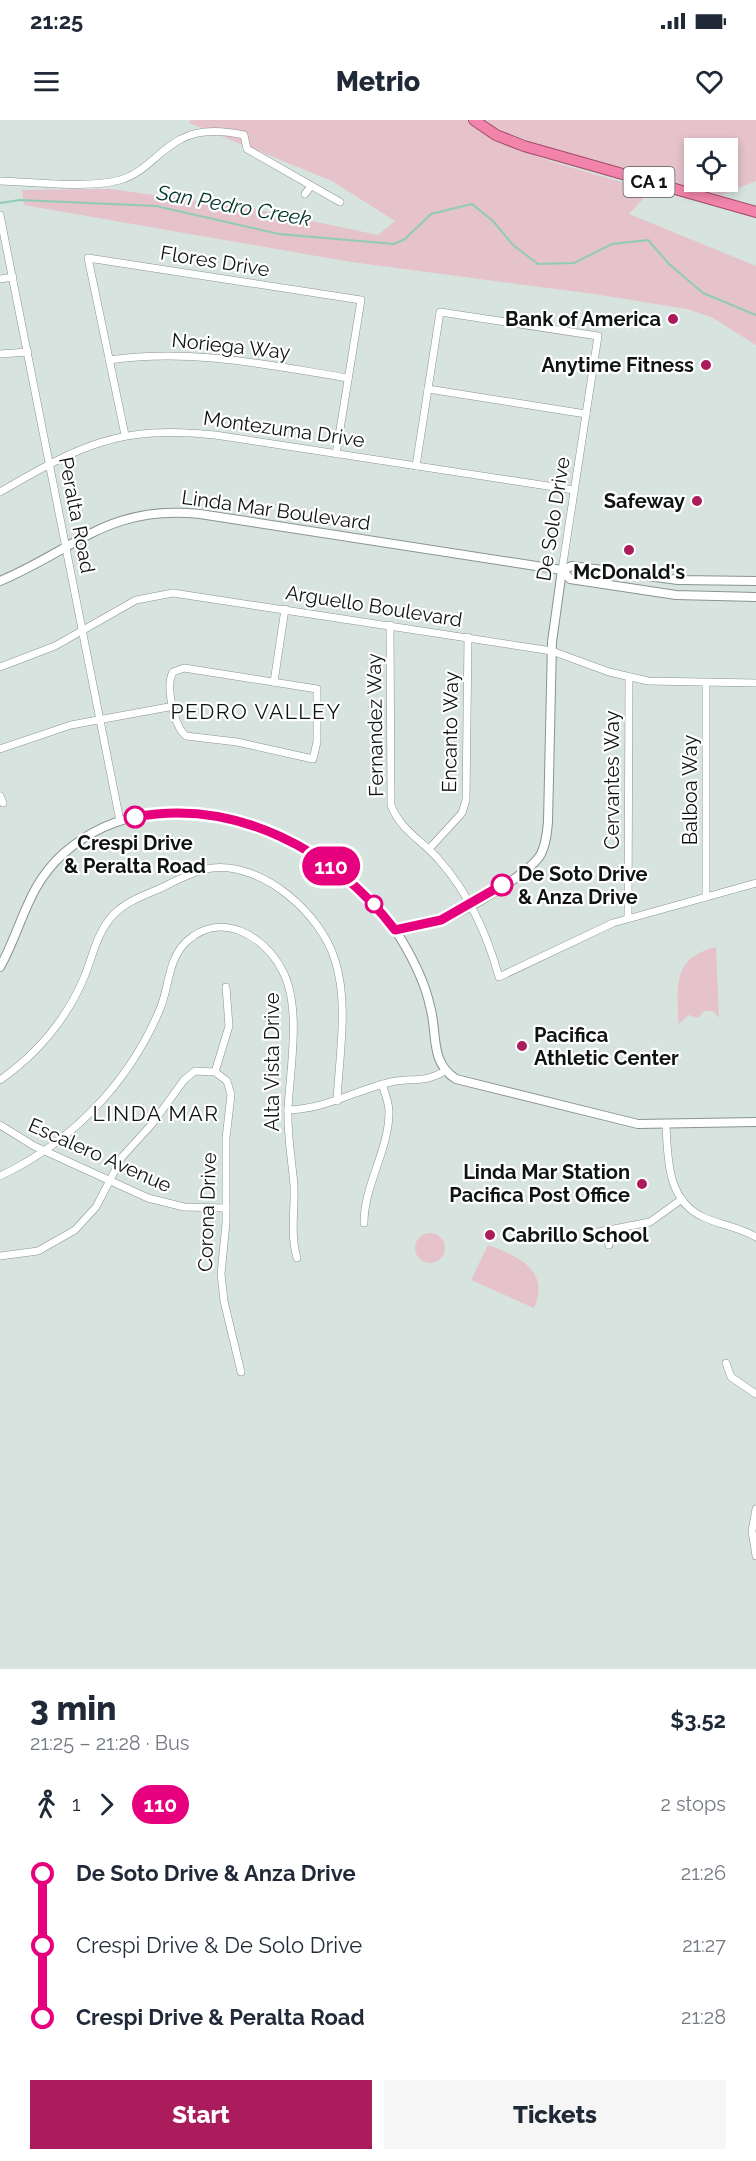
<!DOCTYPE html>
<meta charset="utf-8">
<style>
:root{--surface:#fff;--page:#f6f6f7;--text:#1f2937;--muted:#747a83;--accent:#aa1c5b}
body{margin:0;font-family:Raleway,sans-serif;background:var(--page);color:var(--text);height:100vh;display:flex;flex-direction:column;font-size:22px;white-space:nowrap}
*{box-sizing:border-box;margin:0}
p{font-size:20px;color:var(--muted)}
.icon{flex:none;width:33px;height:33px;fill:none;stroke:currentColor;stroke-width:2;stroke-linecap:round;stroke-linejoin:round}
.map{position:relative;height:1549px;overflow:hidden}
.panel{display:flex;flex-direction:column;background:var(--surface);flex:1}
.panel>*{flex:none}
.badge{padding:0 12px;border-radius:20px;font-size:21px;line-height:39px}
.buttons{position:absolute;left:684px;top:18px;display:grid;gap:12px}
.buttons a{display:grid;place-items:center;width:54px;height:54px;border-radius:0px;background:var(--surface);box-shadow:0 3px 9px #0003;font-size:30px}
.map>.badge{position:absolute;translate:-50% -50%;box-shadow:0 0 0 3px #fff}
.legs{display:flex;align-items:center;gap:9px;height:66px;padding:0 30px;font-size:20px}
.legs p{margin-inline-start:auto}
.summary{display:flex;align-items:center;justify-content:space-between;height:102px;padding:0 30px}
h1{font-size:33px;font-weight:800;line-height:45px}
.primary-button{display:flex;gap:12px;margin-top:auto;padding:12px 30px}
.primary-button a{flex:1;height:69px;border-radius:0px;background:var(--accent);color:#fff;font-size:24px;font-weight:800;line-height:69px;text-align:center}
.primary-button a+a{background:var(--page);color:var(--text)}
ul{padding:0 30px;list-style:none}
li{display:flex;align-items:center;gap:21px;height:72px;font-size:22px}
li i{display:grid;place-items:center;width:9px;height:100%;margin:0 8px;background:currentColor}
li i::after{content:'';width:15px;height:15px;margin:-8px;border:4px solid;border-radius:50%;background:var(--surface)}
li p{margin-inline-start:auto}
li:first-child i{background:linear-gradient(#0000 50%,currentColor 0)}
li:last-child i{background:linear-gradient(currentColor 50%,#0000 0)}
.status{display:flex;justify-content:space-between;align-items:center;height:42px;padding:0 30px;background:var(--surface);direction:ltr}
.status svg{height:16px;fill:currentColor}
header{display:flex;justify-content:space-between;align-items:center;height:78px;padding:0 30px;background:var(--surface);font-size:27px;font-weight:800}
.map>svg:first-child{display:block}
.green{fill:#e6c2cb;fill-rule:evenodd}
.lines{fill:none;stroke-linecap:round;stroke-linejoin:round}
.stream{stroke:#90cbb9;stroke-width:2}
.minor-casing{stroke:#899490;stroke-width:8}
.tertiary-casing{stroke:#899490;stroke-width:10}
.trunk-casing{stroke:#a14967;stroke-width:12}
.minor{stroke:#fff;stroke-width:7}
.tertiary{stroke:#fff;stroke-width:8}
.trunk{stroke:#f284ab;stroke-width:10}
.line-1-casing{stroke:#fff;stroke-width:14}
.line-1{stroke:#e6007e;stroke-width:9}
.poi-dot{fill:#aa1c5b;stroke:#fff;stroke-width:2}
.stop-1-dot{fill:#fff;stroke:#e6007e;stroke-width:3}
.labels{text-anchor:middle;stroke-width:4.5;stroke-linejoin:round;paint-order:stroke}
.shield{fill:#fff;stroke:#575a58;stroke-width:1.5}
.shield-label{font-size:18px;font-weight:bold;fill:#0f1311}
.street-label{font-size:20px;fill:#0f1311;stroke:#fff}
.poi-label{font-size:20px;font-weight:bold;fill:#0f1311;stroke:#fff;text-anchor:end}
.stop-label{font-size:20px;font-weight:bold;fill:#0f1311;stroke:#fff}
.water-label{font-size:21px;font-style:italic;fill:#00352a;stroke:#fff}
.neighbourhood-label{font-size:21px;letter-spacing:1.5px;fill:#0f1311;stroke:#fff}
</style>
<div class="status"><b>21:25</b><svg viewBox="0 0 49 12"><path d="M0 12V9h3v3zM5 12V6h3v6zM10 12V3h3v9zM15 12V0h3v12zM26 1h20v11H26zM47 4h2v5h-2z"/></svg></div>
<header><svg class="icon" aria-label="menu" viewBox="0 0 24 24"><path d="M4 6h16M4 12h16M4 18h16"/></svg>Metrio<svg class="icon" aria-label="heart" viewBox="0 0 24 24"><path d="M12 20l-8-8c-3-5 5-10 8-4 3-6 11-1 8 4z"/></svg></header>
<div class="map">
<svg width="756" height="1549" viewBox="0 0 756 1549">
<rect width="100%" height="100%" fill="#d7e3df"/>
<g class="green">
<path d="M191 0H469C505 34 602 56 651 70L629 94 756 146V225L713 198 687 189 594 174 351 142 24 85 22 70 110 69 255 89 378 115 395 101 332 61 189 3Z"/>
<path d="M487 0H756V61L721 75 566 34 496 9ZM694 28H728V62H694Z"/>
<path d="M716 827 719 898 713 891H704L698 898 689 895 678 904C678 867 671 838 716 827Z"/>
<circle cx="430" cy="1128" r="15"/>
<path d="M488 1125C517 1136 551 1150 534 1188L471 1160Z"/>
</g>
<g class="lines">
<path class="stream" d="M0 83 20 80 156 86 279 114 394 124 405 119 431 94 472 84 493 101 513 125 538 144 574 143 612 124 648 120 669 144 703 173 756 195"/>
<defs>
<g id="minor">
<path d="M0 61C36 62 85 69 120 60 145 53 159 30 181 19 199 9 225 11 244 15L247 29 340 82"/>
<path d="M305 74 311 66"/>
<path d="M0 95 120 701"/>
<path d="M0 159 13 157"/>
<path d="M0 234 28 232"/>
<path d="M109 240C192 228 267 245 348 258"/>
<path d="M428 269 586 294"/>
<path d="M125 315 88 138 361 180 336 334"/>
<path d="M416 346 440 192 598 216 562 450"/>
<path d="M0 372C81 325 119 305 215 315L574 370"/>
<path d="M390 505 391 685C400 710 423 721 440 741 469 774 487 814 499 857L613 803 756 763"/>
<path d="M0 547 55 526 136 480 173 473 552 531 609 552 648 561 756 563"/>
<path d="M184 548 317 569V622L313 639 237 622 186 616C174 606 165 566 173 552Z"/>
<path d="M274 562 285 489"/>
<path d="M706 563V777"/>
<path d="M0 629 71 605 174 586"/>
<path d="M0 676 3 683"/>
<path d="M429 729 462 693 466 680 468 517"/>
<path d="M628 798 629 557"/>
<path d="M215 952 229 906 226 867"/>
<path d="M0 960C37 934 65 901 83 860 93 837 96 813 114 794 127 781 145 775 161 768 177 760 194 751 212 748 263 742 321 794 335 840 349 884 339 936 337 981"/>
<path d="M288 990C329 988 353 971 391 962 414 957 422 964 445 951"/>
<path d="M0 1005 34 1026 148 1078 184 1087 226 1088"/>
<path d="M666 1006C668 1040 667 1080 703 1097 720 1105 739 1107 756 1117"/>
<path d="M0 1056C72 1022 129 963 160 889 169 868 168 839 186 822 220 790 264 815 282 850 302 886 290 948 288 989 287 1015 292 1040 294 1066 295 1090 290 1114 297 1138"/>
<path d="M364 1103C364 1065 389 1030 389 992 389 983 385 973 382 964"/>
<path d="M606 1110 609 1125"/>
<path d="M593 1113 650 1102 682 1079"/>
<path d="M0 1136 38 1131 75 1110 96 1087 122 1037 152 1004 184 960 195 951 215 952 227 961 231 975 226 1018V1103L221 1154 224 1181 241 1252"/>
<path d="M726 1243 731 1257 756 1274"/>
<path d="M756 1389 752 1411 756 1436"/>
</g>
<g id="tertiary">
<path d="M562 450 570 459 676 475 756 477"/>
<path d="M0 461C76 429 109 384 200 394L562 450 572 446 678 460 756 461"/>
<path d="M395 810C410 806 426 805 441 800 463 792 530 754 541 734 546 724 547 713 548 702L552 522 562 450"/>
<path d="M0 847C23 806 26 767 64 733 166 643 338 715 401 819 413 839 425 863 430 886 438 913 429 942 456 959L638 1004 756 1002"/>
</g>
<path id="trunk" d="M474 0 496 15 524 26 756 92"/>
</defs>
<use href="#minor" class="minor-casing"/>
<use href="#tertiary" class="tertiary-casing"/>
<use href="#trunk" class="trunk-casing"/>
<use href="#minor" class="minor"/>
<use href="#tertiary" class="tertiary"/>
<use href="#trunk" class="trunk"/>
</g>
<g class="lines">
<defs>
<path id="line-1" d="M135 697C236 678 334 730 395 810L441 800 502 765"/>
</defs>
<use href="#line-1" class="line-1-casing"/>
<use href="#line-1" class="line-1"/>
</g>
<g class="poi-dot">
<circle cx="673" cy="199" r="6"/>
<circle cx="706" cy="245" r="6"/>
<circle cx="697" cy="381" r="6"/>
<circle cx="629" cy="430" r="6"/>
<circle cx="522" cy="926" r="6"/>
<circle cx="642" cy="1064" r="6"/>
<circle cx="490" cy="1115" r="6"/>
</g>
<g class="stop-1-dot">
<circle cx="135" cy="697" r="10"/>
<circle cx="502" cy="765" r="10"/>
<circle cx="374" cy="784" r="8"/>
</g>
<g class="labels">
<rect class="shield" x="623.5" y="47" width="51" height="30" rx="4.5"/>
<g class="shield-label">
<text x="649" y="68">CA 1</text>
</g>
<g class="street-label">
<text transform="translate(215 141) rotate(9)" y="7">Flores Drive</text>
<text transform="translate(231 226) rotate(6)" y="7">Noriega Way</text>
<text transform="translate(284 309) rotate(8)" y="7">Montezuma Drive</text>
<text transform="translate(276 390) rotate(8)" y="7">Linda Mar Boulevard</text>
<text transform="translate(77 395) rotate(79)" y="7">Peralta Road</text>
<text transform="translate(553 399) rotate(-81)" y="7">De Solo Drive</text>
<text transform="translate(374 486) rotate(9)" y="7">Arguello Boulevard</text>
<text transform="translate(375 605) rotate(-91)" y="7">Fernandez Way</text>
<text transform="translate(450 612) rotate(-89)" y="7">Encanto Way</text>
<text transform="translate(612 660) rotate(-90)" y="7">Cervantes Way</text>
<text transform="translate(690 670) rotate(-90)" y="7">Balboa Way</text>
<text transform="translate(272 942) rotate(-90)" y="7">Alta Vista Drive</text>
<text transform="translate(100 1035) rotate(24)" y="7">Escalero Avenue</text>
<text transform="translate(207 1092) rotate(-88)" y="7">Corona Drive</text>
</g>
<g class="poi-label">
<text x="661" y="206">Bank of America</text>
<text x="694" y="252">Anytime Fitness</text>
<text x="685" y="388">Safeway</text>
<text x="629" y="459" text-anchor="middle">McDonald's</text>
<text x="534" y="922" text-anchor="start">Pacifica<tspan x="534" dy="23">Athletic Center</tspan></text>
<text x="630" y="1059">Linda Mar Station<tspan x="630" dy="23">Pacifica Post Office</tspan></text>
<text x="502" y="1122" text-anchor="start">Cabrillo School</text>
</g>
<g class="stop-label">
<text x="135" y="730">Crespi Drive<tspan x="135" dy="23">&amp; Peralta Road</tspan></text>
<text x="518" y="761" text-anchor="start">De Soto Drive<tspan x="518" dy="23">&amp; Anza Drive</tspan></text>
</g>
<g class="water-label">
<text transform="translate(234 86) rotate(10)" y="7">San Pedro Creek</text>
</g>
<g class="neighbourhood-label">
<text x="256" y="599">PEDRO VALLEY</text>
<text x="156" y="1001">LINDA MAR</text>
</g>
</g>
</svg>
<div class="buttons">
<a><svg class="icon" aria-label="locate" viewBox="0 0 24 24"><circle cx="12" cy="12" r="6"/><path d="M12 2v4M12 18v4M2 12h4M18 12h4"/></svg></a>
</div>
<b class="badge" style="left:331px;top:746px;background:#e6007e;color:#fff">110</b>
</div>
<section class="panel">
<div class="summary"><div><h1>3 min</h1><p>21:25 – 21:28 · Bus</p></div><b>$3.52</b></div>
<div class="legs"><svg class="icon" aria-label="walk" viewBox="0 0 24 24"><circle cx="13" cy="4" r="2"/><path d="M13 8l-2 6 4 7M11 14l-3 7M7 12l3-4h3l4 4"/></svg>1<svg class="icon" aria-label="forward" viewBox="0 0 24 24"><path d="M9 5l7 7-7 7"/></svg><b class="badge" style="background:#e6007e;color:#fff">110</b><p>2 stops</p></div>
<ul>
<li><i style="color:#e6007e"></i><b>De Soto Drive &amp; Anza Drive</b><p>21:26</p></li>
<li><i style="color:#e6007e"></i><span>Crespi Drive &amp; De Solo Drive</span><p>21:27</p></li>
<li><i style="color:#e6007e"></i><b>Crespi Drive &amp; Peralta Road</b><p>21:28</p></li>
</ul>
<div class="primary-button"><a>Start</a><a>Tickets</a></div>
</section>
